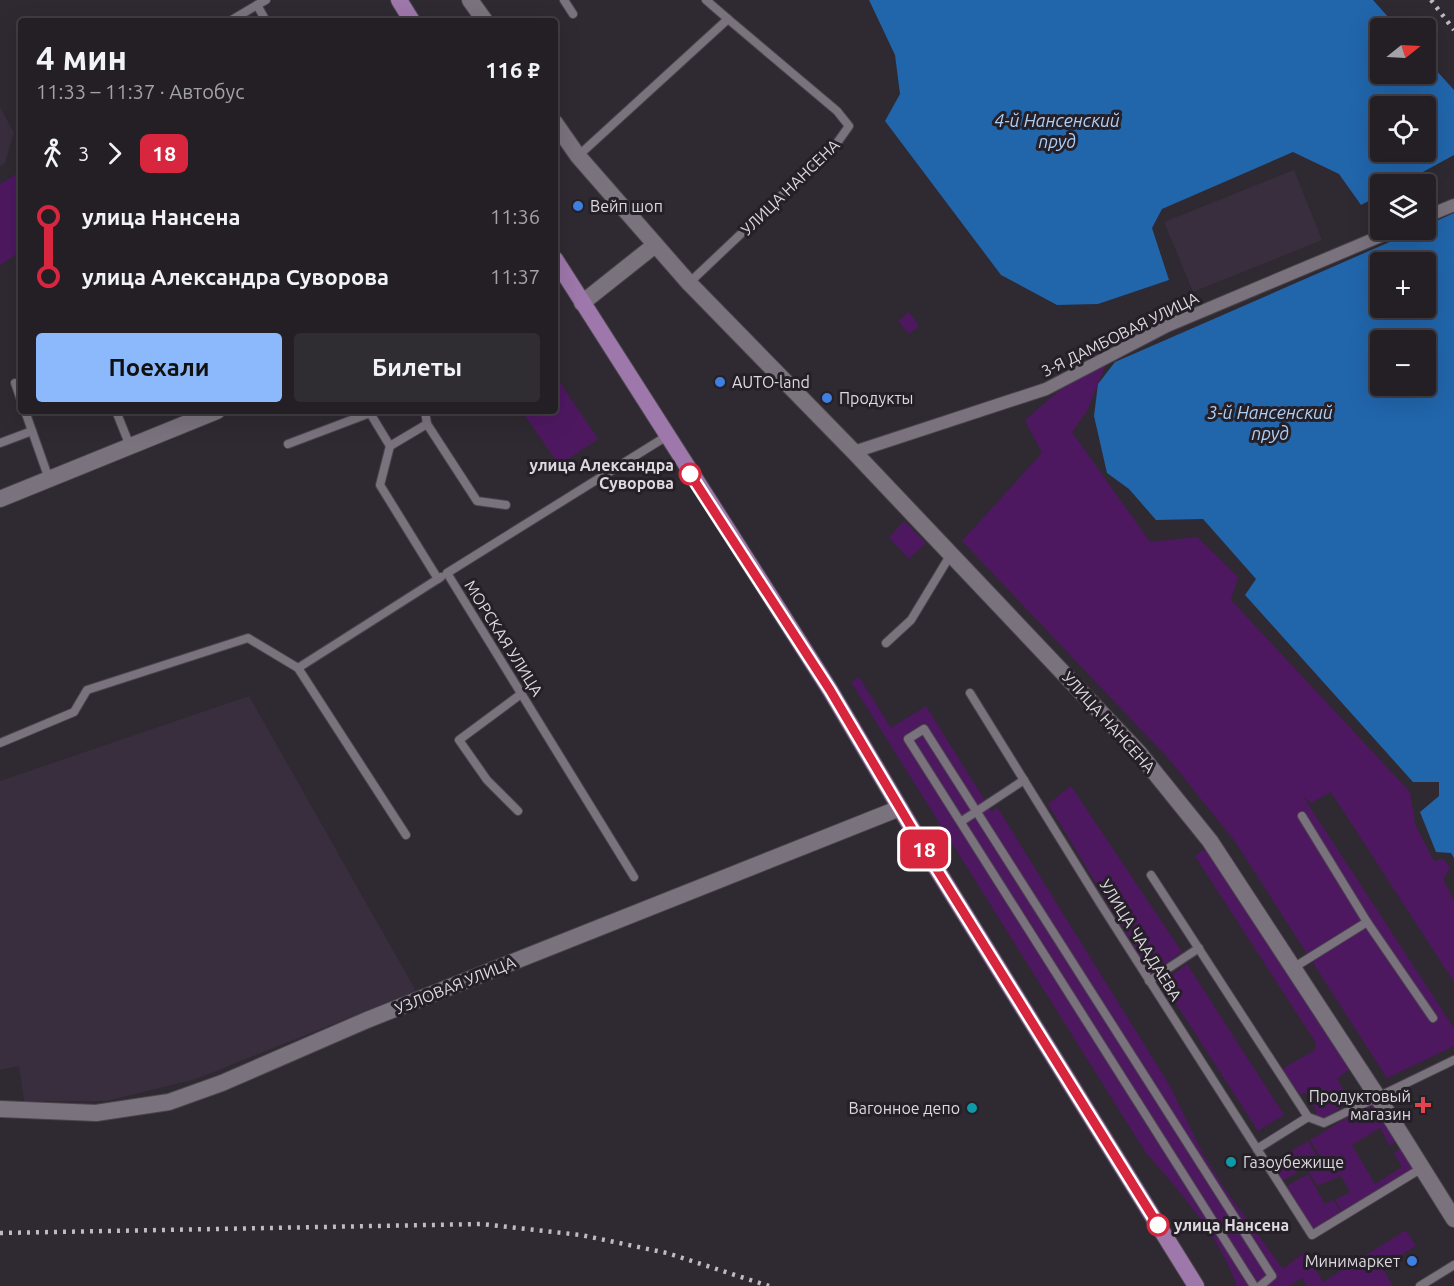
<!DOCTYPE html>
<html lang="ru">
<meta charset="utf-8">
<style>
:root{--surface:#231f25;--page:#2f2c32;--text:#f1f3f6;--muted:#a3a2a7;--line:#403d42;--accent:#8cb9fc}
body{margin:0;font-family:Ubuntu,sans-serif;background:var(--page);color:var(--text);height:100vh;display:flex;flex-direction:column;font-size:22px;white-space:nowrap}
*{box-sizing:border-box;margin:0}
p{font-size:20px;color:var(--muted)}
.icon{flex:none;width:33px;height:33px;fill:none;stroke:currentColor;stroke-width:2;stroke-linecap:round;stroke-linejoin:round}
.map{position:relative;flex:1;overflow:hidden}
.details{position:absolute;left:18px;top:18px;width:540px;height:396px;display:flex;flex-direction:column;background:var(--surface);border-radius:6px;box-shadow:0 6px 24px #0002,0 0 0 2px var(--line)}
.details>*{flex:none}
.badge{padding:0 12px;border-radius:9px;font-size:21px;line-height:39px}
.needle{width:39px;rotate:72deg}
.buttons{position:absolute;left:1370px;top:18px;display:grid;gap:12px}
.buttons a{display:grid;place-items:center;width:66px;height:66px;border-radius:6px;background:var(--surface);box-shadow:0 6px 24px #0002,0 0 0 2px var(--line);font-size:30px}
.map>.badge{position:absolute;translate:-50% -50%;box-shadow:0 0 0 3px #fff}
.legs{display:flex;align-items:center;gap:9px;height:66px;padding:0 18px;font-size:20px}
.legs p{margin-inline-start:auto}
.summary{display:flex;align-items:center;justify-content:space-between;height:102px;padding:0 18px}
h1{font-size:33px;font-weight:700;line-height:45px}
.button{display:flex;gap:12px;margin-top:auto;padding:12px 18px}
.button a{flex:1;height:69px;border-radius:6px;background:var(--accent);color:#111;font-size:24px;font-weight:700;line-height:69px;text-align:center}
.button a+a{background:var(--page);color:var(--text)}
ul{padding:0 18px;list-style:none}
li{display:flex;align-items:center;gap:21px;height:60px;font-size:22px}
li i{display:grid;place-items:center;width:9px;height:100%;margin:0 8px;background:currentColor}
li i::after{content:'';width:15px;height:15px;margin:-8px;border:4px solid;border-radius:50%;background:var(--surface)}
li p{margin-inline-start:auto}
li:first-child i{background:linear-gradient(#0000 50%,currentColor 0)}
li:last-child i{background:linear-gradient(currentColor 50%,#0000 0)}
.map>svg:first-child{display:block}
.industrial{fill:#392e3d}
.green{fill:#4e1860}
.water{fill:#2165ab;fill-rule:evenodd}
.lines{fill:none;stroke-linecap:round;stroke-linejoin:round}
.service-casing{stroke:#4a454c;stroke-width:10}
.pedestrian-casing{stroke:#4a454c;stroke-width:14}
.minor-casing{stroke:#4a454c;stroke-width:18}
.primary-casing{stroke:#4a454c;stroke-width:18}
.service{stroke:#7a737d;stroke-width:8}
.pedestrian{stroke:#7a737d;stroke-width:12}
.minor{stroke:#7a737d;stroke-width:16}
.primary{stroke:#9e77ab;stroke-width:16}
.rail{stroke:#bfbbc1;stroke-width:4.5;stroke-dasharray:3 6;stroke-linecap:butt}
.line-1-casing{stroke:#fff;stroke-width:14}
.line-1{stroke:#d7263d;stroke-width:9}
.shop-dot{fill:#3f7fe0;stroke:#251f27;stroke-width:2}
.stop-1-dot{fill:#fff;stroke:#d7263d;stroke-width:3}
.health-dot{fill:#e0444e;stroke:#251f27;stroke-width:2}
.culture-dot{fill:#0f9aa8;stroke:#251f27;stroke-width:2}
.labels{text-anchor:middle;stroke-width:6;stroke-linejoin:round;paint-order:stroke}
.street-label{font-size:16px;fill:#ddd9df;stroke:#251f27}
.poi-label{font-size:16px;fill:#ddd9df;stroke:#251f27;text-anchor:start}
.stop-label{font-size:16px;font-weight:bold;fill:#ddd9df;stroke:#251f27;text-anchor:end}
.water-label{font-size:18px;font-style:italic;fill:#aecff5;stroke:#251f27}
</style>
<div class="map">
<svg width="1454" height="1286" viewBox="0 0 1454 1286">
<rect width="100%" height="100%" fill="#2f2931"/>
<g class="industrial">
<path d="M0 107 14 133 5 163 0 166Z"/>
<path d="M1294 170 1322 240 1193 292 1164 222Z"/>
<path d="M249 696 416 991 196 1079 107 1101H24L19 1066 0 1070V781Z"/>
</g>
<g class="green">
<path d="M21 171V251L0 265V184Z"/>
<path d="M909 312 919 326 909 334 898 321Z"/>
<path d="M1110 354 1087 411 1072 432 1150 542 1197 537 1238 577 1231 600 1410 792 1415 824 1434 861 1444 859 1450 868 1443 879 1454 901V982L1331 792 1311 803 1302 795 1454 1028V1046L1387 1078 1234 840 1168 758 962 541 1042 453 1025 420 1082 371Z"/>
<path d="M555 375 598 439 559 465 522 411H555Z"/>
<path d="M904 521 926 543 909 559 889 538Z"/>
<path d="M859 677 891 728 926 706 992 812 997 807 1170 1086 1202 1152 1227 1192 1283 1269 1305 1252 1323 1282 1406 1230 1416 1246 1382 1267 1393 1286H1307L1302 1278 1289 1286H1237C1219 1236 1181 1192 1146 1153L851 682Z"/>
<path d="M1071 786 1182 952 1151 974 1048 804Z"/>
<path d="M1208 847 1353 1066 1337 1079 1351 1102 1316 1122 1312 1116 1317 1112 1305 1092 1300 1095 1282 1069 1315 1050 1316 1043 1195 856Z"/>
<path d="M1187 964 1284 1115 1258 1131 1162 982Z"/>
<path d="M1376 1100 1400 1139 1390 1146 1380 1128 1352 1145 1375 1184 1402 1167 1394 1153 1404 1146 1419 1168 1343 1213 1335 1200 1350 1192 1341 1176 1317 1186 1307 1168 1322 1159 1310 1140Z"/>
<path d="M1308 1141 1319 1159 1281 1182 1270 1164Z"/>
<path d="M1308 1174 1325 1204 1333 1200 1342 1214 1313 1231 1284 1188Z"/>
</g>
<g class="water">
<path d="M869 0H1373L1398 28H1380V74H1425V58L1454 90V155L1401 184H1380V195L1361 205 1339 174 1293 152 1162 209 1152 228 1169 280 1098 304 1057 305 1001 275 885 121 900 94 895 55ZM1380 106H1425V152H1380Z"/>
<path d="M1454 213V858L1451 853 1436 852 1420 812 1439 796V782H1413L1245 595 1256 579 1203 519 1156 520 1129 489 1107 473 1094 416 1098 384 1115 362 1417 230H1425V226ZM1380 262H1425V308H1380ZM1380 340H1425V386H1380Z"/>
</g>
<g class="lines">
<defs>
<g id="service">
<path d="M564 0 573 14"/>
<path d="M706 0 728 19"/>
<path d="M230 21 257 5"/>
<path d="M266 21 257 5 266 0"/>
<path d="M578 156 728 19 837 111 849 126 837 143 689 283"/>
<path d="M15 383 21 400"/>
<path d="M25 411 49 479"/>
<path d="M116 411 130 446"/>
<path d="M425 411 427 424 390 446 380 485 438 579"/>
<path d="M427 424 477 501 506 505"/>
<path d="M0 443 32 431"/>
<path d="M288 444 370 413 390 446"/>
<path d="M886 643 911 620 951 554"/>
<path d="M298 668 441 577"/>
<path d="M970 693 1100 903 1312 1235 1422 1168"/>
<path d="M0 743 74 712 87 690 248 638 298 668 406 835"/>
<path d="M518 811 487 780 459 740 521 694"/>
<path d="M1302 816 1367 922"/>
<path d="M962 821 1024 780"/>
<path d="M1151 875 1308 1117 1324 1123 1454 1060"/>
<path d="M634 877 447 573 667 436"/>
<path d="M1293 968 1367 922 1433 1018"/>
<path d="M1149 981 1199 948"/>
<path d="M1257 1149 1308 1117"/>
<path d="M1254 1286 908 739 924 729 1272 1276 1260 1286"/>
<path d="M1420 1286 1454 1265"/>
</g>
<g id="pedestrian">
<path d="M1425 217 1454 205"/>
<path d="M854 452 1046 389 1167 326 1395 230"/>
</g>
<g id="minor">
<path d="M470 0 485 21"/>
<path d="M555 123 578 156 689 283 854 452 1139 753 1210 841 1377 1096 1454 1219"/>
<path d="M582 303 655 245"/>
<path d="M0 499 217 411"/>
<path d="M0 1109 96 1113 169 1102 222 1083 367 1020 900 808"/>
</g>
<g id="primary">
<path d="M399 0 412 21"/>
<path d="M555 259 830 690 923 847 1196 1286"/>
</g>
</defs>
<use href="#service" class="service-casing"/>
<use href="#pedestrian" class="pedestrian-casing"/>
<use href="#minor" class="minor-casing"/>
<use href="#primary" class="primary-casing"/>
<use href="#service" class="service"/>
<use href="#pedestrian" class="pedestrian"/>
<use href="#minor" class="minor"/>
<use href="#primary" class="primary"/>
<g class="rail">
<path d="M1431 0 1454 30"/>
<path d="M0 1233 482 1224 581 1235 667 1253 769 1286"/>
</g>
</g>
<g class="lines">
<defs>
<path id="line-1" d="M690 474 830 690 923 847 1158 1225"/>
</defs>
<use href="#line-1" class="line-1-casing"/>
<use href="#line-1" class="line-1"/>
</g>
<g class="shop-dot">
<circle cx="578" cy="206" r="6"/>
<circle cx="720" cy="382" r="6"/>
<circle cx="827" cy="398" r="6"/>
<circle cx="1412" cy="1261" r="6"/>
</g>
<g class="stop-1-dot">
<circle cx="690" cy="474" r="10"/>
<circle cx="1158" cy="1225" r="10"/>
</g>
<path class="health-dot" d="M1420 1096h6v6h6v6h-6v6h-6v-6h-6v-6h6z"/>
<g class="culture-dot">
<circle cx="972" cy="1108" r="6"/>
<circle cx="1231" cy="1162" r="6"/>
</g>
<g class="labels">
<g class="street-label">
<text transform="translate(790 187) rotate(-44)" y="6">УЛИЦА НАНСЕНА</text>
<text transform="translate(1120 334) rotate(-26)" y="6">3-Я ДАМБОВАЯ УЛИЦА</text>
<text transform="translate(504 638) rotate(58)" y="6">МОРСКАЯ УЛИЦА</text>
<text transform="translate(1109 722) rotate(48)" y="6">УЛИЦА НАНСЕНА</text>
<text transform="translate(1141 940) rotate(58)" y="6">УЛИЦА ЧААДАЕВА</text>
<text transform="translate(455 985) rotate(-22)" y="6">УЗЛОВАЯ УЛИЦА</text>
</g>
<g class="poi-label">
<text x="590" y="212">Вейп шоп</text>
<text x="732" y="388">AUTO-land</text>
<text x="839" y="404">Продукты</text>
<text x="1411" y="1102" text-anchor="end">Продуктовый<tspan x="1411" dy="18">магазин</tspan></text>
<text x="960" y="1114" text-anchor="end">Вагонное депо</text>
<text x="1243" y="1168">Газоубежище</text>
<text x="1400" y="1267" text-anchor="end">Минимаркет</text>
</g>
<g class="stop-label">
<text x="674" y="471">улица Александра<tspan x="674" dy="18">Суворова</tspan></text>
<text x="1174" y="1231" text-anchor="start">улица Нансена</text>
</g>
<g class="water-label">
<text x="1057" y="127">4-й Нансенский<tspan x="1057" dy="21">пруд</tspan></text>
<text x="1270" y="419">3-й Нансенский<tspan x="1270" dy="21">пруд</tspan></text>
</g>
</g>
</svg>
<div class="buttons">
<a><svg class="needle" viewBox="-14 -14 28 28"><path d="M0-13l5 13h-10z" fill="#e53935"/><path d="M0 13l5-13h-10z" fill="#a3a2a7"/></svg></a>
<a><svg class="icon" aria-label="locate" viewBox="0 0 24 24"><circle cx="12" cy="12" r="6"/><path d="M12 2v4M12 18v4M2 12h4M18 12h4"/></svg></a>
<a><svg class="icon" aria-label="layers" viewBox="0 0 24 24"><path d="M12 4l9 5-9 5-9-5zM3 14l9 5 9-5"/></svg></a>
<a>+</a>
<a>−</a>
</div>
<b class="badge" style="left:924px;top:849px;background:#d7263d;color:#fff">18</b>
<section class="details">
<div class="summary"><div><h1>4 мин</h1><p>11:33 – 11:37 · Автобус</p></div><b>116 ₽</b></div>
<div class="legs"><svg class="icon" aria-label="walk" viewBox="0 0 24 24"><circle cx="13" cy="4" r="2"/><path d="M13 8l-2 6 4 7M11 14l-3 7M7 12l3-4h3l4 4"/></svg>3<svg class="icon" aria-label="forward" viewBox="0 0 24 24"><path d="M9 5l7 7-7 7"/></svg><b class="badge" style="background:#d7263d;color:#fff">18</b></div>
<ul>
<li><i style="color:#d7263d"></i><b>улица Нансена</b><p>11:36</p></li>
<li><i style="color:#d7263d"></i><b>улица Александра Суворова</b><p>11:37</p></li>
</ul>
<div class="button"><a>Поехали</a><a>Билеты</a></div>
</section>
</div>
